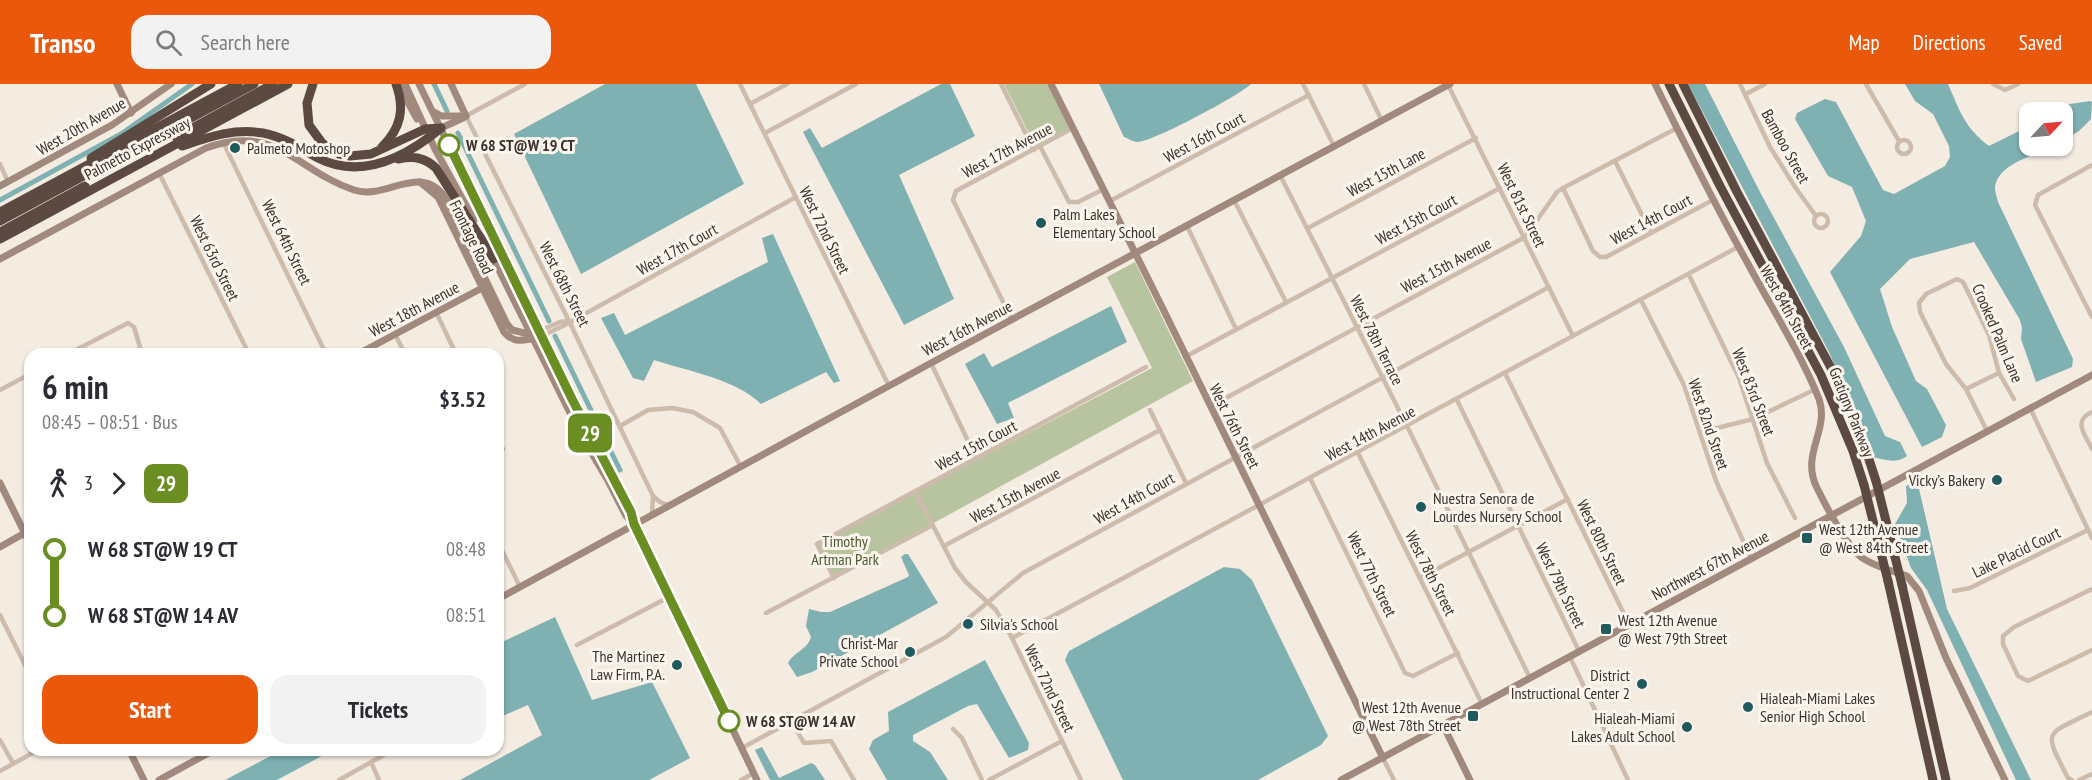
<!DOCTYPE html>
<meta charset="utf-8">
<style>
:root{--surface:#fff;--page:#f2f2f3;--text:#2b2b33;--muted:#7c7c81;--accent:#ea580c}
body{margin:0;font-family:"PT Sans Narrow",sans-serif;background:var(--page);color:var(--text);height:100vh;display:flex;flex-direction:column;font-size:22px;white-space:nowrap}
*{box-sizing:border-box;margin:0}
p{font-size:20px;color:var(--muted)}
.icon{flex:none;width:33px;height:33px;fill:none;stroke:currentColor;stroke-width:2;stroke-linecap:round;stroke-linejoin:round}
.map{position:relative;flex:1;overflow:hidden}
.details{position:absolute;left:24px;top:264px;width:480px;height:408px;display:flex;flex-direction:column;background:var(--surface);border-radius:18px;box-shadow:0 2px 4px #0004}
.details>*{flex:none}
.badge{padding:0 12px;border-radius:9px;font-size:21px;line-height:39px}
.needle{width:39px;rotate:64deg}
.fabs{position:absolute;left:2019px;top:18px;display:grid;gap:12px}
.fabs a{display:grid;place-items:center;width:54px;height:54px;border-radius:12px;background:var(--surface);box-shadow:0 2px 4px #0004;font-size:30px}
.map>.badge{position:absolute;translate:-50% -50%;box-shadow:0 0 0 3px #fff}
.legs{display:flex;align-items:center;gap:9px;height:66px;padding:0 18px;font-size:20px}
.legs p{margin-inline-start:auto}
.summary{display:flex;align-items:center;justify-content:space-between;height:102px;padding:0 18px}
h1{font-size:33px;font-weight:700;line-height:45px}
.primary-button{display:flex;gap:12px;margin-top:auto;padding:12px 18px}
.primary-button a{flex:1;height:69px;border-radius:18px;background:var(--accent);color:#fff;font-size:24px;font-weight:700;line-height:69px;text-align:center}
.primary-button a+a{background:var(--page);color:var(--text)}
ul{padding:0 18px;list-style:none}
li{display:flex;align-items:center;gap:21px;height:66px;font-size:22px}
li i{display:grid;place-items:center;width:9px;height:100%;margin:0 8px;background:currentColor}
li i::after{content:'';width:15px;height:15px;margin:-8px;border:4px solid;border-radius:50%;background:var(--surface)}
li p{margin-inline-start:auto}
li:first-child i{background:linear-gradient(#0000 50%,currentColor 0)}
li:last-child i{background:linear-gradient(currentColor 50%,#0000 0)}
header{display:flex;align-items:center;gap:36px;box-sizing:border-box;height:84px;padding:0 30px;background:var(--accent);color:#fff}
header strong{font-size:28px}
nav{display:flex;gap:33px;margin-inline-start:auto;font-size:21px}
.search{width:420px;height:54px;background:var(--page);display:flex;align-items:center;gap:15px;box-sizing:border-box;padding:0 21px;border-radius:18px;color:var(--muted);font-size:22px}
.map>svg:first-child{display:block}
.green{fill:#b8c4a0}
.water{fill:#7fb0b2}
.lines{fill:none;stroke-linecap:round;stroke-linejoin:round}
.canal{stroke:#7fb0b2;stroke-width:5}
.street{stroke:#cdbbac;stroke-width:4.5}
.secondary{stroke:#a18a7d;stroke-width:7}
.highway{stroke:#5c4a42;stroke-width:9}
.highway-bridge{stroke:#5c4a42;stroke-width:9}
.line-1-casing{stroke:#fff;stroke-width:14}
.line-1{stroke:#6b8e23;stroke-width:9}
.stop-1-dot{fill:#fff;stroke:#6b8e23;stroke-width:3}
.poi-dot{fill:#1f5a5e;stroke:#fbf5ee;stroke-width:2}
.labels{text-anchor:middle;stroke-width:6;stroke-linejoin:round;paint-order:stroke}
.street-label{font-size:16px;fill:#3b302b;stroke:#fbf5ee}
.stop-label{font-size:16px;font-weight:bold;fill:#3b302b;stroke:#fbf5ee;text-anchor:start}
.poi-label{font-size:16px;fill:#3b302b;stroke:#fbf5ee;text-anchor:start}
.park-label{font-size:16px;fill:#4a5a2e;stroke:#fbf5ee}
</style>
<header>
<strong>Transo</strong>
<div class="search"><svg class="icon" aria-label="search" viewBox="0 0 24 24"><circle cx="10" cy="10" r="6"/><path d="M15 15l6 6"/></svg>Search here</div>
<nav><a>Map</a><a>Directions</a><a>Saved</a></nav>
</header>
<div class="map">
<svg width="2092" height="696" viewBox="0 0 2092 696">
<rect width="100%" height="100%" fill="#f4ebe1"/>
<g class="green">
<path d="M1004 0H1049L1072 45 1036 63Z"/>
<path d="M1135 178 1193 297 835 493 817 460 1152 284 1107 193Z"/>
</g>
<g class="water">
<path d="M605 0H696L744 100 581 190 514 50Z"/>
<path d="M941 0H950L975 52 899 91 954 215 904 241 803 48 810 44 822 64Z"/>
<path d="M1099 0H1251C1240 11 1151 59 1137 58 1133 58 1128 54 1124 53Z"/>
<path d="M1688 0H1705L1761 110 1844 263 1885 352 1900 358 1907 372C1896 380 1885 376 1873 373L1829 268Z"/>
<path d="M1905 0H1948C1960 27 1964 43 1989 62L2029 42 2030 62H2055C2037 71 1997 79 1995 104 1995 108 1997 114 1998 118L2073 275 2072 283 2036 298 2021 255 2022 244 2020 236 1974 158 1910 175 1880 205 1892 243 1916 297 1927 305 1946 341 1942 353 1922 363 1830 188 1861 152 1866 137 1852 103 1828 92 1795 35 1797 29 1825 15 1836 18 1883 106 1894 110 1945 82 1950 73 1949 62 1933 30 1915 17Z"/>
<path d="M2090 17 2092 18 2091 35 2079 47 2063 57 2062 28H2048L2070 20Z"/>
<path d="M773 150 840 297 834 299 826 288 761 320C736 295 687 287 654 276L644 297 633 294 601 234 614 229 625 251 768 178 762 154Z"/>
<path d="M1111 222 1127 258 1008 319 1014 334 997 340 965 280 984 269 992 283Z"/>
<path d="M1917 396 1947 525 2031 696H2016L1927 506 1911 484 1895 440 1907 419 1906 402Z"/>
<path d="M905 470H908L938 519 812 588 797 593 788 579C794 568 808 565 811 553L806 542 809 525 821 528H830L908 493 909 491 901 473Z"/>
<path d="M1224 483 1240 485 1252 496 1328 652 1321 661 1258 696H1123L1065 576 1069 567Z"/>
<path d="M555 533 592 616 652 598 690 674 649 696H460L542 651 528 621 498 634V560Z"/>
<path d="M985 576 1029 659 1028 666 1009 674 977 620 968 622 913 651V657L930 668 948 696H887L869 665 873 656 889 647 888 628Z"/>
<path d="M762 663 779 694 811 679 815 681 825 696H770L755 666Z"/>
<path d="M282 666H333L277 696H225Z"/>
</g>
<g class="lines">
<g class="canal">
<path d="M434 0 447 27"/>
<path d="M458 49 549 237"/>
<path d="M0 116 121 50 192 0"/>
<path d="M555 252 620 386"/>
</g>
<g class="street">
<path d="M525 0 466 32 569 237 653 412 660 418 668 421"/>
<path d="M740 0 889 302"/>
<path d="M1001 0 1034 66"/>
<path d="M1303 0 1334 62"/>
<path d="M1364 0 1382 37"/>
<path d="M1740 0 1770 63 1795 103 1816 132"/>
<path d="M1866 0 1899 57"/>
<path d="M1993 0 2005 6 2018 0"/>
<path d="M1448 1 1573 252"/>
<path d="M1746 10 1765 0"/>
<path d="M750 20 787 0"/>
<path d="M765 49 856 0"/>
<circle cx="1904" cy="63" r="7"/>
<path d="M223 58 326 270"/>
<path d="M1040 62 1069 118H1078L1104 105"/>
<path d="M1615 77 1651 149"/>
<path d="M0 80 8 98"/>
<path d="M2092 81 2038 111 2035 121 2092 233"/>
<path d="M159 89 249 270"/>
<path d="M1280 91 1407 342 1530 594"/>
<path d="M1563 104 1593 167 1600 173H1606L1713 116"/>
<path d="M1234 116 1286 218"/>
<path d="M1110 117 1309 11"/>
<circle cx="1821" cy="137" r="7"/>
<path d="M1187 142 1236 245"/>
<path d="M1308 144 1476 54"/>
<path d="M1689 191 1739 294 1767 379 1795 434"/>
<path d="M1641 216 1684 301 1716 397 1751 474"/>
<path d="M436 228 456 270"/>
<path d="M1012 236 953 116 956 107 1073 44"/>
<path d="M537 239 544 245 560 238 569 237"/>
<path d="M395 250 405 270"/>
<path d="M541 252 563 242 796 113"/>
<path d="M68 270 128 239 134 243 142 270"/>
<path d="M1185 273 1500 104"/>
<path d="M931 279 976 374"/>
<path d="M1505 289 1629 540"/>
<path d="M1966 305 1999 289"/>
<path d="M0 306 30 290"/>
<path d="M1457 316 1579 567"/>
<path d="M1211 322 1525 153 1557 108 1563 104 1677 44"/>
<path d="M2030 324 2092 454"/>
<path d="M1150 326 1186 399"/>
<path d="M2092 328C2072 337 2085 350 2092 365"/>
<path d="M620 342 648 326 672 324 693 328 720 344 741 383"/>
<path d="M1987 347 1966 305 1946 280 1920 228 1919 219 1926 210 1957 195 1963 198 1989 251 1999 289 2014 315"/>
<path d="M1701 348 1753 335 1814 306"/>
<path d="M498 355 503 365"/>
<path d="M1358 369 1482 620"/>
<path d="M1310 394 1405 589 1413 592 1458 569"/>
<path d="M915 407 955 484 966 498 996 526 1012 554 1081 696"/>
<path d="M652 430 653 412"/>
<path d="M498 458 520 503"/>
<path d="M944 462 1160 346"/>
<path d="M834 494 817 460 1146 283"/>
<path d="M1420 494 1568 415"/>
<path d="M2092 505 2014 543 2003 552V560L2018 592 2028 597 2092 566"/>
<path d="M1954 507 1970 504 2088 446"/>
<path d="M766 529 933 441"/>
<path d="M0 531 30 591"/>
<path d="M1012 554 1738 163"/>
<path d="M577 561 669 513"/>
<path d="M1570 573 1628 696"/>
<path d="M792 638 804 659 831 657 854 696"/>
<path d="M953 645 962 654 982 696"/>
<path d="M0 656 13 679"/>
<path d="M742 664 946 553 1023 489 1549 203"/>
<path d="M446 666V667"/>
<path d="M1383 674 1394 696"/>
<path d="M371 678 379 696"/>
<path d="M0 687 38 666"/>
<path d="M339 696 393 666"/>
<path d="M741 696 754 689"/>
<path d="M989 696 1062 657"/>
<path d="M2072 696 2068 694C2043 645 2044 652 2092 628"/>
<path d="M2079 696 2092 690"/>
</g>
<g class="secondary">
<path d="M117 0 131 29"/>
<path d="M405 0 435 65 474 136"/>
<path d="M419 0 572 315 631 428 634 440 757 696"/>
<path d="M451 0 466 32"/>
<path d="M1051 0C1163 224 1274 448 1383 674"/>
<path d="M1655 0C1685 60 1714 120 1747 178 1771 223 1800 268 1819 315 1830 346 1800 370 1817 404 1826 422 1845 460 1861 473 1873 482 1892 487 1907 492L1919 507 1946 574 2005 696"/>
<path d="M399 2 417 35"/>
<path d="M434 28 441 32H466"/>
<path d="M441 44 463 34"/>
<path d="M420 98 438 113 504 248C513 259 522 257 535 254"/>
<path d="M0 102 112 41 171 0"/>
<path d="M492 172 581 351 607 395 626 432 634 440"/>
<path d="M0 175 206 64C275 38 297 87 354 106 386 117 422 76 447 116L507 240 512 246"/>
<path d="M512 246 533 251"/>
<path d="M358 270 482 204"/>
<path d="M0 399 30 460"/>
<path d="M0 463 30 446"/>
<path d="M498 515 931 279 1450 0"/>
<path d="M1443 641 1470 696"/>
<path d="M129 666 144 696"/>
<path d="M159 696 214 666"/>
<path d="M1341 696 2092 291"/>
</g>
<g class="highway">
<path d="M313 0 307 19 309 41 322 59 339 70 350 72 371 70 425 45 441 44"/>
<path d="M1669 0 1720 102 1821 291 1853 367 1864 401"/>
<path d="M1683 0 1737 108 1837 295 1863 357 1876 397"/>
<path d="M176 53 273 0"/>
<path d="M182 62C209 53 234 44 263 49 284 53 300 64 318 74 361 96 406 73 441 44"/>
<path d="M382 63C401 44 405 25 396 0"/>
<path d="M91 74 211 0"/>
<path d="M398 75C414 72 424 73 436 84L494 175"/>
<path d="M0 128 238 0"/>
<path d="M0 137 254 0"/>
<path d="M0 148 85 102"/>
<path d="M0 155 288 0"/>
<path d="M1888 497 1933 696"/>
<path d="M1902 501 1946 696"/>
</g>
<g class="highway-bridge">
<path d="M1876 397 1902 501"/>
<path d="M1864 401 1888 497"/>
</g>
</g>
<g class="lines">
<defs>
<path id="line-1" d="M449 61 572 315 631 428 634 440 729 637"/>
</defs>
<use href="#line-1" class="line-1-casing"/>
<use href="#line-1" class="line-1"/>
</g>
<g class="stop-1-dot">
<circle cx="449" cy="61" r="10"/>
<circle cx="729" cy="637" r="10"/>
</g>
<g class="poi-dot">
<circle cx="235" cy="64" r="6"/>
<circle cx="1041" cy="139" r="6"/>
<circle cx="1997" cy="396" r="6"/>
<circle cx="1421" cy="423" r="6"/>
<rect x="1801" y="448" width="12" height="12" rx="3"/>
<circle cx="968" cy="540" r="6"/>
<rect x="1600" y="539" width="12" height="12" rx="3"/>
<circle cx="910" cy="568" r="6"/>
<circle cx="677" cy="581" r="6"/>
<circle cx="1642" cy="600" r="6"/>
<circle cx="1748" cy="623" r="6"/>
<rect x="1467" y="626" width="12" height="12" rx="3"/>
<circle cx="1687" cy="643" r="6"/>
</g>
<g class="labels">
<g class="street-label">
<text transform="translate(81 42) rotate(-30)" y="6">West 20th Avenue</text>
<text transform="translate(1204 53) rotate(-28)" y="6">West 16th Court</text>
<text transform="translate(1786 62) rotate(61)" y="6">Bamboo Street</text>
<text transform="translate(137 64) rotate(-28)" y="6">Palmetto Expressway</text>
<text transform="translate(1007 66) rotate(-28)" y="6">West 17th Avenue</text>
<text transform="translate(1386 88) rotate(-28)" y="6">West 15th Lane</text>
<text transform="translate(1522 121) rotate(64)" y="6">West 81st Street</text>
<text transform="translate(1416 135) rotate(-28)" y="6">West 15th Court</text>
<text transform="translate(1651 135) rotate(-28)" y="6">West 14th Court</text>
<text transform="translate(825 146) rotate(64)" y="6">West 72nd Street</text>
<text transform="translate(472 153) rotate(64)" y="6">Frontage Road</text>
<text transform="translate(287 158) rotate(64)" y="6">West 64th Street</text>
<text transform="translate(677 165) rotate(-29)" y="6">West 17th Court</text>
<text transform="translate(215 174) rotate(64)" y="6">West 63rd Street</text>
<text transform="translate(1446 181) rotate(-28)" y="6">West 15th Avenue</text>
<text transform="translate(565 200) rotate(63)" y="6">West 68th Street</text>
<text transform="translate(1787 223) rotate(61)" y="6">West 84th Street</text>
<text transform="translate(414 225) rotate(-28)" y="6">West 18th Avenue</text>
<text transform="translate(967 244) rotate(-28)" y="6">West 16th Avenue</text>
<text transform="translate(1998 249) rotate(67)" y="6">Crooked Palm Lane</text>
<text transform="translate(1377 256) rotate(63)" y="6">West 78th Terrace</text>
<text transform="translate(1754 308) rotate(69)" y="6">West 83rd Street</text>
<text transform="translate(1852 328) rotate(68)" y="6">Gratigny Parkway</text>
<text transform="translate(1709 340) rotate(71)" y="6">West 82nd Street</text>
<text transform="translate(1235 342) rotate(63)" y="6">West 76th Street</text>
<text transform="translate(1370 349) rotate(-28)" y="6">West 14th Avenue</text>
<text transform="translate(976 361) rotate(-28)" y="6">West 15th Court</text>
<text transform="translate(1015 411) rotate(-28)" y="6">West 15th Avenue</text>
<text transform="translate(1134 414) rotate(-29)" y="6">West 14th Court</text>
<text transform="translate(1602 458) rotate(64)" y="6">West 80th Street</text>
<text transform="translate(2016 468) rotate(-26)" y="6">Lake Placid Court</text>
<text transform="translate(1710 481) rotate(-28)" y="6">Northwest 67th Avenue</text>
<text transform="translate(1431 489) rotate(63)" y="6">West 78th Street</text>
<text transform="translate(1372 490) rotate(64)" y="6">West 77th Street</text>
<text transform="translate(1561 501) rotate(64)" y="6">West 79th Street</text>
<text transform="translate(1050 604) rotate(64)" y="6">West 72nd Street</text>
</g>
<g class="stop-label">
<text x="466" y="67">W 68 ST@W 19 CT</text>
<text x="746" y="643">W 68 ST@W 14 AV</text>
</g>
<g class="poi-label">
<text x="247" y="70">Palmeto Motoshop</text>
<text x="1053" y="136">Palm Lakes<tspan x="1053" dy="18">Elementary School</tspan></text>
<text x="1985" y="402" text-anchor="end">Vicky’s Bakery</text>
<text x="1433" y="420">Nuestra Senora de<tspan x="1433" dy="18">Lourdes Nursery School</tspan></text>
<text x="1819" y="451">West 12th Avenue<tspan x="1819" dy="18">@ West 84th Street</tspan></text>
<text x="1618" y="542">West 12th Avenue<tspan x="1618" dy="18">@ West 79th Street</tspan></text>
<text x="980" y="546">Silvia's School</text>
<text x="898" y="565" text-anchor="end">Christ-Mar<tspan x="898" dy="18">Private School</tspan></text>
<text x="665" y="578" text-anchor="end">The Martinez<tspan x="665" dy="18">Law Firm, P.A.</tspan></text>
<text x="1630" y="597" text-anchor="end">District<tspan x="1630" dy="18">Instructional Center 2</tspan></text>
<text x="1760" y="620">Hialeah-Miami Lakes<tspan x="1760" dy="18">Senior High School</tspan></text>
<text x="1461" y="629" text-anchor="end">West 12th Avenue<tspan x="1461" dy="18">@ West 78th Street</tspan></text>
<text x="1675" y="640" text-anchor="end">Hialeah-Miami<tspan x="1675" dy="18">Lakes Adult School</tspan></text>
</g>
<g class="park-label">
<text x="845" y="463">Timothy<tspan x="845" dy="18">Artman Park</tspan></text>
</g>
</g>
</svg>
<div class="fabs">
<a><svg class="needle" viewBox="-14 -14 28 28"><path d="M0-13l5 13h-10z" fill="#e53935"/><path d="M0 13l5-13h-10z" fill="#7c7c81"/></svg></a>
</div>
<b class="badge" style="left:590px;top:349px;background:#6b8e23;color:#fff">29</b>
<section class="details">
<div class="summary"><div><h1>6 min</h1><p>08:45 – 08:51 · Bus</p></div><b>$3.52</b></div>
<div class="legs"><svg class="icon" aria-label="walk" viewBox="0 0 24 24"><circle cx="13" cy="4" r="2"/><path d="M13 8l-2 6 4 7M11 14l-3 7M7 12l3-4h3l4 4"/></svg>3<svg class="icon" aria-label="forward" viewBox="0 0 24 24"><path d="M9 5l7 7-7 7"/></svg><b class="badge" style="background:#6b8e23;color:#fff">29</b></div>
<ul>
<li><i style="color:#6b8e23"></i><b>W 68 ST@W 19 CT</b><p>08:48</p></li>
<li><i style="color:#6b8e23"></i><b>W 68 ST@W 14 AV</b><p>08:51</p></li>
</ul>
<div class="primary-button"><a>Start</a><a>Tickets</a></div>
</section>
</div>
